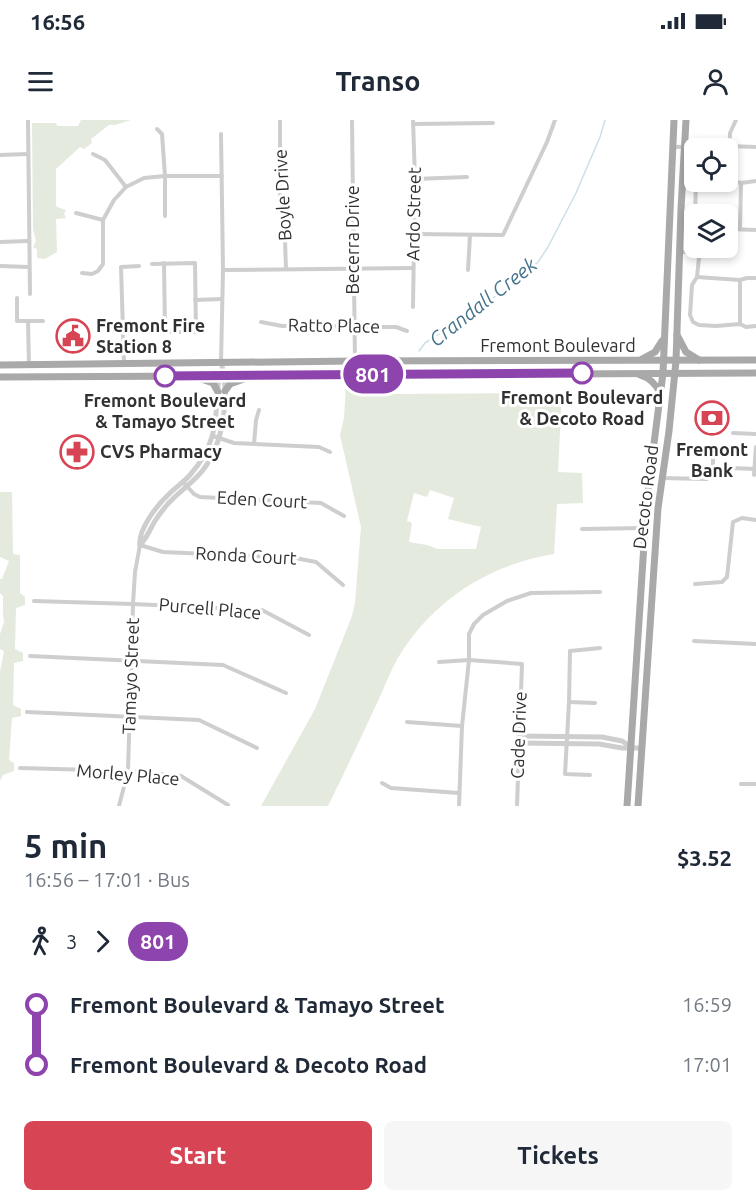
<!DOCTYPE html>
<meta charset="utf-8">
<style>
:root{--surface:#fff;--page:#f6f6f7;--text:#1f2937;--muted:#747a83;--accent:#d74554}
body{margin:0;font-family:Ubuntu,sans-serif;background:var(--page);color:var(--text);height:100vh;display:flex;flex-direction:column;font-size:22px;white-space:nowrap}
*{box-sizing:border-box;margin:0}
p{font-size:20px;color:var(--muted)}
.icon{flex:none;width:33px;height:33px;fill:none;stroke:currentColor;stroke-width:2;stroke-linecap:round;stroke-linejoin:round}
.map{position:relative;height:686px;overflow:hidden}
.side{display:flex;flex-direction:column;background:var(--surface);flex:1}
.side>*{flex:none}
.badge{padding:0 12px;border-radius:20px;font-size:21px;line-height:39px}
.tools{position:absolute;left:684px;top:18px;display:grid;gap:12px}
.tools a{display:grid;place-items:center;width:54px;height:54px;border-radius:9px;background:var(--surface);box-shadow:0 3px 9px #0003;font-size:30px}
.map>.badge{position:absolute;translate:-50% -50%;box-shadow:0 0 0 3px #fff}
.legs{display:flex;align-items:center;gap:9px;height:66px;padding:0 24px;font-size:20px}
.legs p{margin-inline-start:auto}
.head{display:flex;align-items:center;justify-content:space-between;height:102px;padding:0 24px}
h1{font-size:33px;font-weight:700;line-height:45px}
.primary-button{display:flex;gap:12px;margin-top:auto;padding:12px 24px}
.primary-button a{flex:1;height:69px;border-radius:9px;background:var(--accent);color:#fff;font-size:24px;font-weight:700;line-height:69px;text-align:center}
.primary-button a+a{background:var(--page);color:var(--text)}
ul{padding:0 24px;list-style:none}
li{display:flex;align-items:center;gap:21px;height:60px;font-size:22px}
li i{display:grid;place-items:center;width:9px;height:100%;margin:0 8px;background:currentColor}
li i::after{content:'';width:15px;height:15px;margin:-8px;border:4px solid;border-radius:50%;background:var(--surface)}
li p{margin-inline-start:auto}
li:first-child i{background:linear-gradient(#0000 50%,currentColor 0)}
li:last-child i{background:linear-gradient(currentColor 50%,#0000 0)}
.status{display:flex;justify-content:space-between;align-items:center;height:42px;padding:0 30px;background:var(--surface);direction:ltr}
.status svg{height:16px;fill:currentColor}
header{display:flex;justify-content:space-between;align-items:center;height:78px;padding:0 24px;background:var(--surface);font-size:27px;font-weight:700}
.map>svg:first-child{display:block}
.green{fill:#e5eade;fill-rule:evenodd}
.lines{fill:none;stroke-linecap:round;stroke-linejoin:round}
.stream{stroke:#ccdfe8;stroke-width:1.5}
.minor{stroke:#cecece;stroke-width:4}
.tertiary{stroke:#cecece;stroke-width:5}
.primary{stroke:#a9a9a9;stroke-width:7}
.line-1-casing{stroke:#fff;stroke-width:14}
.line-1{stroke:#8e44ad;stroke-width:9}
.stop-1-dot{fill:#fff;stroke:#8e44ad;stroke-width:3}
.labels{text-anchor:middle;stroke-width:6;stroke-linejoin:round;paint-order:stroke}
.street-label{font-size:18px;fill:#313131;stroke:#fff}
.poi-label{font-size:18px;font-weight:bold;fill:#313131;stroke:#fff;text-anchor:start}
.stop-label{font-size:18px;font-weight:bold;fill:#313131;stroke:#fff}
.water-label{font-size:20px;font-style:italic;fill:#45748d;stroke:#fff}
</style>
<div class="status"><b>16:56</b><svg viewBox="0 0 49 12"><path d="M0 12V9h3v3zM5 12V6h3v6zM10 12V3h3v9zM15 12V0h3v12zM26 1h20v11H26zM47 4h2v5h-2z"/></svg></div>
<header><svg class="icon" aria-label="menu" viewBox="0 0 24 24"><path d="M4 6h16M4 12h16M4 18h16"/></svg>Transo<svg class="icon" aria-label="person" viewBox="0 0 24 24"><circle cx="12" cy="8" r="4"/><path d="M4 21q1-7 8-7t8 7"/></svg></header>
<div class="map">
<svg width="756" height="686" viewBox="0 0 756 686">
<rect width="100%" height="100%" fill="#fff"/>
<g class="green">
<path d="M81 0H131L115 5H109L91 19 92 23 84 29 80 27 56 49V85L57 87 66 90 64 94 66 98 56 99 57 132 45 139 37 138V129L33 127 36 121 33 109 32 3H56L57 6H78Z"/>
<path d="M346 264 386 265 387 274 562 273 558 352 582 353 583 383 557 384 554 434C491 444 435 479 401 533 391 548 385 567 377 583 361 617 345 652 328 686H261L315 589 352 496 355 483 361 407 340 315 344 298ZM430 370 454 378 448 399 481 407 476 429H438L427 425 409 422 412 403 407 401 414 373 427 377Z"/>
<path d="M0 372H12L13 434 20 435V473L25 477V485L16 488 15 529 23 533V541L14 543 13 585 21 589V596L12 598 9 640 14 643V651L3 655 0 661V552L4 531 0 529V514L4 502 3 494V476L0 473V459H2L9 441 0 437Z"/>
</g>
<g class="lines">
<path class="stream" d="M419 231 425 223 489 181 524 155 538 142 548 127 576 73 600 17 605 0"/>
<g class="minor">
<path d="M28 0 30 174"/>
<path d="M280 0V79L284 92 286 149"/>
<path d="M352 0 355 241"/>
<path d="M413 0 415 59 413 187"/>
<path d="M414 4 493 3"/>
<path d="M157 9 162 14 165 56V96"/>
<path d="M673 27 729 26 756 27"/>
<path d="M93 34 105 40 126 67"/>
<path d="M0 35 28 34"/>
<path d="M415 59 467 57"/>
<path d="M728 60 730 13 736 0"/>
<path d="M728 60 741 63 756 61"/>
<path d="M76 93 103 100"/>
<path d="M695 94 696 64 703 62"/>
<path d="M740 108 741 63"/>
<path d="M728 109 756 110"/>
<path d="M413 114 503 115 547 22 555 0"/>
<path d="M0 122 28 121"/>
<path d="M700 128 697 157 692 165 690 195 693 202 699 205 716 206 740 204 746 207 756 206"/>
<path d="M679 132H699"/>
<path d="M164 143 165 211"/>
<path d="M0 146 29 147"/>
<path d="M223 150 413 148"/>
<path d="M468 150 470 115"/>
<path d="M82 153 92 154 98 151 103 144V100L114 80 126 67 144 58 165 56H222"/>
<path d="M697 157 740 160 747 158H756"/>
<path d="M17 178V201H28L29 244"/>
<path d="M195 180 222 179"/>
<path d="M28 201H43"/>
<path d="M261 202 282 206 313 205 355 207H396L407 211"/>
<path d="M740 204V160"/>
<path d="M152 212H196L195 143 152 144"/>
<path d="M221 242 223 150 221 14"/>
<path d="M124 243 121 147 139 146"/>
<path d="M733 313 756 314"/>
<path d="M213 316 234 323 319 327 330 332"/>
<path d="M254 324 256 300 259 290"/>
<path d="M732 348 755 349"/>
<path d="M713 353V337"/>
<path d="M754 355 756 327"/>
<path d="M662 358 707 359V353L725 354"/>
<path d="M183 362 194 374 200 377 321 383 344 396"/>
<path d="M582 409 645 408"/>
<path d="M695 464 722 462 727 457 733 402 742 398 756 400"/>
<path d="M34 481 133 484 262 490 309 515"/>
<path d="M694 521 756 524"/>
<path d="M30 536 223 545 286 573"/>
<path d="M439 542 469 540 522 544 517 686"/>
<path d="M569 582 595 583"/>
<path d="M27 592 199 600 257 628"/>
<path d="M407 602 462 606"/>
<path d="M20 648 128 651 181 656 228 685"/>
<path d="M590 655 565 654 569 582 570 531 600 528"/>
<path d="M382 663 391 668 459 673"/>
<path d="M741 664H756"/>
<path d="M119 686 128 651 133 484 135 452 140 425 163 432 295 438 316 442 343 465"/>
<path d="M459 686 462 606 469 540V514L474 504 483 495 507 481 531 473 600 472"/>
</g>
<g class="tertiary">
<path d="M140 425C147 418 150 409 155 401 158 396 162 391 166 386 177 373 192 364 203 350 224 323 230 275 221 242"/>
<path d="M140 425C138 409 158 384 169 374 176 367 184 362 190 355 220 321 215 295 219 254"/>
<path d="M519 616 602 617 622 621 631 627"/>
<path d="M519 623 599 624 622 628H642"/>
</g>
<g class="primary">
<path d="M677 215 686 232 699 240"/>
<path d="M642 239 655 232 662 221"/>
<path d="M0 245 355 241 756 240"/>
<path d="M640 255C650 258 656 264 660 273"/>
<path d="M0 257 756 253"/>
<path d="M201 259 213 263 218 272"/>
<path d="M225 271 230 264 244 259"/>
<path d="M627 686 647 378 663 253 674 0"/>
<path d="M638 686 658 388 669 311 676 241 681 89 686 0"/>
</g>
</g>
<g class="lines">
<defs>
<path id="line-1" d="M165 256 582 253"/>
</defs>
<use href="#line-1" class="line-1-casing"/>
<use href="#line-1" class="line-1"/>
</g>
<defs>
<symbol id="civic-ring" viewBox="-11 -11 22 22"><circle r="9.5" fill="#fff" stroke="#d74554" stroke-width="1.5"/><path d="M-.6-6.5H3V-4.5H.6V-3L4-1V1h2V6H-6V1h2V-1L-.6-3ZM-1.2 2.5V6h2.4V2.5Z" fill="#d74554"/></symbol>
<symbol id="bank-ring" viewBox="-11 -11 22 22"><circle r="9.5" fill="#fff" stroke="#d74554" stroke-width="1.5"/><path d="M-6-4H6V4H-6ZM0-2.3a2.3 2.3 0 1 0 0 4.6a2.3 2.3 0 1 0 0-4.6Z" fill="#d74554"/></symbol>
<symbol id="pharmacy-ring" viewBox="-11 -11 22 22"><circle r="9.5" fill="#fff" stroke="#d74554" stroke-width="1.5"/><path d="M-2-6h4v4h4v4h-4v4h-4v-4h-4v-4h4Z" fill="#d74554"/></symbol>
</defs>
<g fill-rule="evenodd">
<use href="#civic-ring" x="54" y="197" width="38" height="38"/>
<use href="#bank-ring" x="693" y="279" width="38" height="38"/>
<use href="#pharmacy-ring" x="58" y="313" width="38" height="38"/>
</g>
<g class="stop-1-dot">
<circle cx="582" cy="253" r="10"/>
<circle cx="165" cy="256" r="10"/>
</g>
<g class="labels">
<g class="street-label">
<text transform="translate(283 75) rotate(-93)" y="6">Boyle Drive</text>
<text transform="translate(414 94) rotate(-89)" y="6">Ardo Street</text>
<text transform="translate(353 120) rotate(-90)" y="6">Becerra Drive</text>
<text transform="translate(334 206) rotate(1)" y="6">Ratto Place</text>
<text x="558" y="232">Fremont Boulevard</text>
<text transform="translate(646 377) rotate(-83)" y="6">Decoto Road</text>
<text transform="translate(262 380) rotate(3)" y="6">Eden Court</text>
<text transform="translate(246 436) rotate(3)" y="6">Ronda Court</text>
<text transform="translate(210 489) rotate(5)" y="6">Purcell Place</text>
<text transform="translate(131 556) rotate(-88)" y="6">Tamayo Street</text>
<text transform="translate(519 615) rotate(-88)" y="6">Cade Drive</text>
<text transform="translate(128 655) rotate(5)" y="6">Morley Place</text>
</g>
<g class="poi-label">
<text x="96" y="212">Fremont Fire<tspan x="96" dy="21">Station 8</tspan></text>
<text x="712" y="336" text-anchor="middle">Fremont<tspan x="712" dy="21">Bank</tspan></text>
<text x="100" y="338">CVS Pharmacy</text>
</g>
<g class="stop-label">
<text x="582" y="284">Fremont Boulevard<tspan x="582" dy="21">&amp; Decoto Road</tspan></text>
<text x="165" y="287">Fremont Boulevard<tspan x="165" dy="21">&amp; Tamayo Street</tspan></text>
</g>
<g class="water-label">
<text transform="translate(483 182) rotate(-38)" y="7">Crandall Creek</text>
</g>
</g>
</svg>
<div class="tools">
<a><svg class="icon" aria-label="locate" viewBox="0 0 24 24"><circle cx="12" cy="12" r="6"/><path d="M12 2v4M12 18v4M2 12h4M18 12h4"/></svg></a>
<a><svg class="icon" aria-label="layers" viewBox="0 0 24 24"><path d="M12 4l9 5-9 5-9-5zM3 14l9 5 9-5"/></svg></a>
</div>
<b class="badge" style="left:373px;top:254px;background:#8e44ad;color:#fff">801</b>
</div>
<section class="side">
<div class="head"><div><h1>5 min</h1><p>16:56 – 17:01 · Bus</p></div><b>$3.52</b></div>
<div class="legs"><svg class="icon" aria-label="walk" viewBox="0 0 24 24"><circle cx="13" cy="4" r="2"/><path d="M13 8l-2 6 4 7M11 14l-3 7M7 12l3-4h3l4 4"/></svg>3<svg class="icon" aria-label="forward" viewBox="0 0 24 24"><path d="M9 5l7 7-7 7"/></svg><b class="badge" style="background:#8e44ad;color:#fff">801</b></div>
<ul>
<li><i style="color:#8e44ad"></i><b>Fremont Boulevard &amp; Tamayo Street</b><p>16:59</p></li>
<li><i style="color:#8e44ad"></i><b>Fremont Boulevard &amp; Decoto Road</b><p>17:01</p></li>
</ul>
<div class="primary-button"><a>Start</a><a>Tickets</a></div>
</section>
